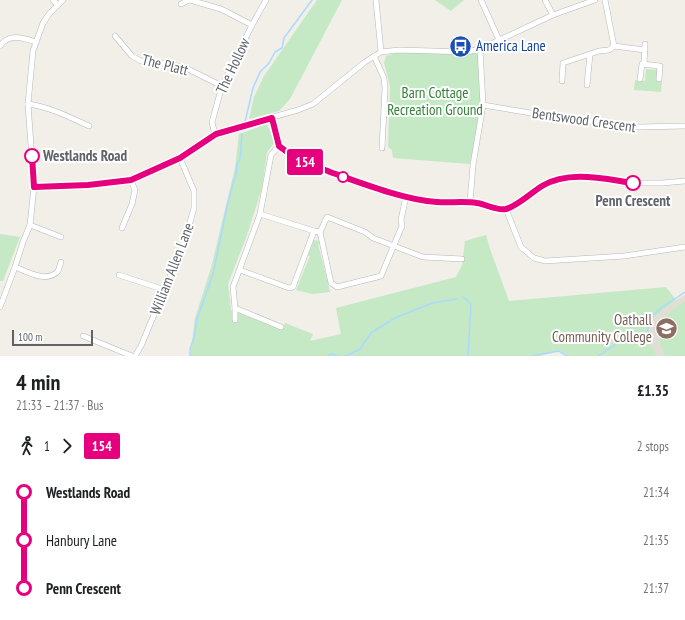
<!DOCTYPE html>
<meta charset="utf-8">
<style>
:root{--surface:#fff;--page:#f6f6f6;--text:#202124;--muted:#757577}
body{margin:0;font-family:"PT Sans Narrow",sans-serif;background:var(--page);color:var(--text);height:100vh;display:flex;flex-direction:column;font-size:15px;white-space:nowrap}
*{box-sizing:border-box;margin:0}
p{font-size:13px;color:var(--muted)}
.icon{flex:none;width:22px;height:22px;fill:none;stroke:currentColor;stroke-width:2;stroke-linecap:round;stroke-linejoin:round}
.map{position:relative;height:356px;overflow:hidden}
.sheet{display:flex;flex-direction:column;background:var(--surface);flex:1}
.sheet>*{flex:none}
.badge{padding:0 8px;border-radius:3px;font-size:14px;line-height:26px}
.scale{position:absolute;left:12px;bottom:10px;width:81px;box-sizing:border-box;padding-left:4px;border:2px solid #5f6368;border-top:0;font-size:11px;line-height:14px;white-space:nowrap;color:#5f6368;-webkit-text-stroke:3px #fff;paint-order:stroke}
.map>.badge{position:absolute;translate:-50% -50%;box-shadow:0 0 0 2px #fff}
.legs{display:flex;align-items:center;gap:6px;height:44px;padding:0 16px;font-size:13px}
.legs p{margin-inline-start:auto}
.head{display:flex;align-items:center;justify-content:space-between;height:68px;padding:0 16px}
h1{font-size:22px;font-weight:800;line-height:30px}
ul{padding:0 16px;list-style:none}
li{display:flex;align-items:center;gap:14px;height:48px;font-size:15px}
li i{display:grid;place-items:center;width:6px;height:100%;margin:0 5px;background:currentColor}
li i::after{content:'';width:10px;height:10px;margin:-5px;border:3px solid;border-radius:50%;background:var(--surface)}
li p{margin-inline-start:auto}
li:first-child i{background:linear-gradient(#0000 50%,currentColor 0)}
li:last-child i{background:linear-gradient(currentColor 50%,#0000 0)}
.map>svg:first-child{display:block}
.education{fill:#e1ded6}
.green{fill:#c5e8c5}
.lines{fill:none;stroke-linecap:round;stroke-linejoin:round}
.stream{stroke:#aadaff;stroke-width:1.5}
.minor-casing{stroke:#b5b8bc;stroke-width:6}
.minor{stroke:#fff;stroke-width:5}
.line-1-casing{stroke:#fff;stroke-width:9}
.line-1{stroke:#e6007e;stroke-width:6}
.stop-1-dot{fill:#fff;stroke:#e6007e;stroke-width:2}
.labels{text-anchor:middle;stroke-width:4;stroke-linejoin:round;paint-order:stroke}
.transit-label{font-size:15px;fill:#164399;stroke:#fff;text-anchor:start}
.street-label{font-size:15px;fill:#5f6368;stroke:#fff}
.park-label{font-size:15px;fill:#348238;stroke:#fff}
.stop-label{font-size:15px;font-weight:bold;fill:#5f6368;stroke:#fff;text-anchor:start}
.education-label{font-size:15px;fill:#785e54;stroke:#fff;text-anchor:end}
</style>
<div class="map">
<svg width="685" height="356" viewBox="0 0 685 356">
<rect width="100%" height="100%" fill="#f1efe8"/>
<path class="education" d="M685 295V356H657L648 339 651 320 676 300Z"/>
<g class="green">
<path d="M317 0H342L290 99 279 111 249 119 254 97 264 76Z"/>
<path d="M435 0H464L451 11Z"/>
<path d="M400 52 466 55 478 52 482 104 470 164 393 158 392 150 388 147 390 86 384 63 386 56Z"/>
<path d="M646 69 658 70 657 80 662 81 661 92 634 90 635 80 645 81Z"/>
<path d="M267 124 275 142 267 152 262 188 246 238 228 284 231 310 282 330 285 323 313 334 310 341 341 334 336 308 456 277 462 265 465 241 486 235 490 249 509 301 666 287 676 300 651 320 648 339 657 356H568L560 350 540 356H190L195 318 211 268 235 168 239 134Z"/>
<path d="M0 234 20 237 3 281H0Z"/>
<path d="M314 240 319 241V243L318 244 330 292 312 294 296 290 310 256H308Z"/>
<path d="M685 302V356H666C651 335 665 311 685 302Z"/>
</g>
<g class="lines">
<g class="stream">
<path d="M245 122 253 88 260 72 269 63 275 52 282 48 284 38 312 0"/>
<path d="M463 297 471 304 468 356"/>
<path d="M190 356V349L194 338 197 319 213 274 228 202 236 174 237 164 240 159 242 134"/>
<path d="M328 356 331 354 337 356"/>
<path d="M344 356 348 355 360 349 371 333 395 318 432 303 457 299"/>
<path d="M531 356 559 351 567 356"/>
<path d="M598 356 628 336 647 334 650 318 661 308 685 292"/>
</g>
<defs>
<g id="minor">
<path d="M53 0 58 5"/>
<path d="M190 0 221 9 252 25"/>
<path d="M376 0 381 52"/>
<path d="M481 0 499 40"/>
<path d="M545 0 553 15"/>
<path d="M605 0 614 46"/>
<path d="M181 4 189 0"/>
<path d="M115 36 132 56 141 61 169 64 188 69 222 86"/>
<path d="M0 46C9 33 23 38 36 42"/>
<path d="M614 46 645 50"/>
<path d="M374 56 384 78 385 88 382 148"/>
<path d="M644 64 645 44"/>
<path d="M640 79 642 64 660 66 659 79"/>
<path d="M562 81 563 63 599 51 609 50 614 46"/>
<path d="M587 85 590 54"/>
<path d="M28 104C50 107 69 117 89 126"/>
<path d="M483 105 555 117 638 127 685 126"/>
<path d="M272 117 279 146 302 161 349 179 406 196 437 202 477 203 497 209H506L525 198 542 186 554 180 565 177 578 176 633 183H662L685 181"/>
<path d="M215 135 212 122 222 86 252 25 266 0"/>
<path d="M279 146 271 155 260 214 233 287 235 308 281 327"/>
<path d="M34 187 88 185 131 180 180 158 215 135 237 127 298 110 313 104 365 62 381 52 399 50 467 52 480 49 553 15 595 0"/>
<path d="M470 202 473 165 483 105 480 49"/>
<path d="M506 209 521 247 534 258 545 261 624 256 685 247"/>
<path d="M260 214 314 231 320 232 327 217 365 232 373 238 423 257 462 259"/>
<path d="M30 225 61 237"/>
<path d="M122 228 132 204 135 190 131 180"/>
<path d="M320 232 331 283 337 287 381 276 402 226 401 220 406 196"/>
<path d="M15 267C26 271 47 284 58 271 59 269 60 265 61 262"/>
<path d="M240 270 289 288 293 287 314 231"/>
<path d="M119 275 165 290"/>
<path d="M0 307 15 267 23 242 30 225 34 187 28 104 33 51 43 23 49 14 63 0"/>
<path d="M235 308V320"/>
<path d="M83 336 132 356"/>
<path d="M135 356 141 346 184 243 194 208V191L180 158"/>
</g>
</defs>
<use href="#minor" class="minor-casing"/>
<use href="#minor" class="minor"/>
</g>
<g class="lines">
<defs>
<path id="line-1" d="M32 156 34 187 88 185 131 180 180 158 216 134 272 118 279 146C286 151 293 157 301 161 310 166 321 168 330 172 361 183 405 200 437 202 450 203 464 201 477 203 486 204 496 211 506 209 518 206 532 192 542 186 569 170 604 179 633 183"/>
</defs>
<use href="#line-1" class="line-1-casing"/>
<use href="#line-1" class="line-1"/>
</g>
<defs>
<symbol id="bus-disc" viewBox="-11 -11 22 22"><circle r="9.5" fill="#1a4fb4" stroke="#fff"/><path d="M-5-6H5V4H4V6H2V4H-2V6H-4V4H-5ZM-3.5-4V0h7V-4ZM-3.5 1.2v1.5H-2V1.2ZM2 1.2v1.5H3.5V1.2Z" fill="#fff"/></symbol>
<symbol id="school-disc" viewBox="-11 -11 22 22"><circle r="9.5" fill="#8d6e63" stroke="#fff"/><path d="M0-5L7-2L0 1L-7-2ZM-4 1L0 2.5L4 1V4Q0 6-4 4Z" fill="#fff"/></symbol>
</defs>
<g fill-rule="evenodd">
<use href="#bus-disc" x="448" y="34" width="25" height="25"/>
<use href="#school-disc" x="654" y="316" width="25" height="25"/>
</g>
<g class="stop-1-dot">
<circle cx="32" cy="156" r="7"/>
<circle cx="343" cy="177" r="5"/>
<circle cx="633" cy="183" r="7"/>
</g>
<g class="labels">
<g class="transit-label">
<text x="476" y="51">America Lane</text>
</g>
<g class="street-label">
<text transform="translate(165 65) rotate(14)" y="5">The Platt</text>
<text transform="translate(233 66) rotate(-65)" y="5">The Hollow</text>
<text transform="translate(584 120) rotate(8)" y="5">Bentswood Crescent</text>
<text transform="translate(172 269) rotate(-69)" y="5">William Allen Lane</text>
</g>
<g class="park-label">
<text x="435" y="98">Barn Cottage<tspan x="435" dy="17">Recreation Ground</tspan></text>
</g>
<g class="stop-label">
<text x="43" y="161">Westlands Road</text>
<text x="633" y="206" text-anchor="middle">Penn Crescent</text>
</g>
<g class="education-label">
<text x="652" y="325">Oathall<tspan x="652" dy="17">Community College</tspan></text>
</g>
</g>
</svg>
<div class="scale">100 m</div>
<b class="badge" style="left:305px;top:162px;background:#e6007e;color:#fff">154</b>
</div>
<section class="sheet">
<div class="head"><div><h1>4 min</h1><p>21:33 – 21:37 · Bus</p></div><b>£1.35</b></div>
<div class="legs"><svg class="icon" aria-label="walk" viewBox="0 0 24 24"><circle cx="13" cy="4" r="2"/><path d="M13 8l-2 6 4 7M11 14l-3 7M7 12l3-4h3l4 4"/></svg>1<svg class="icon" aria-label="forward" viewBox="0 0 24 24"><path d="M9 5l7 7-7 7"/></svg><b class="badge" style="background:#e6007e;color:#fff">154</b><p>2 stops</p></div>
<ul>
<li><i style="color:#e6007e"></i><b>Westlands Road</b><p>21:34</p></li>
<li><i style="color:#e6007e"></i><span>Hanbury Lane</span><p>21:35</p></li>
<li><i style="color:#e6007e"></i><b>Penn Crescent</b><p>21:37</p></li>
</ul>
</section>
